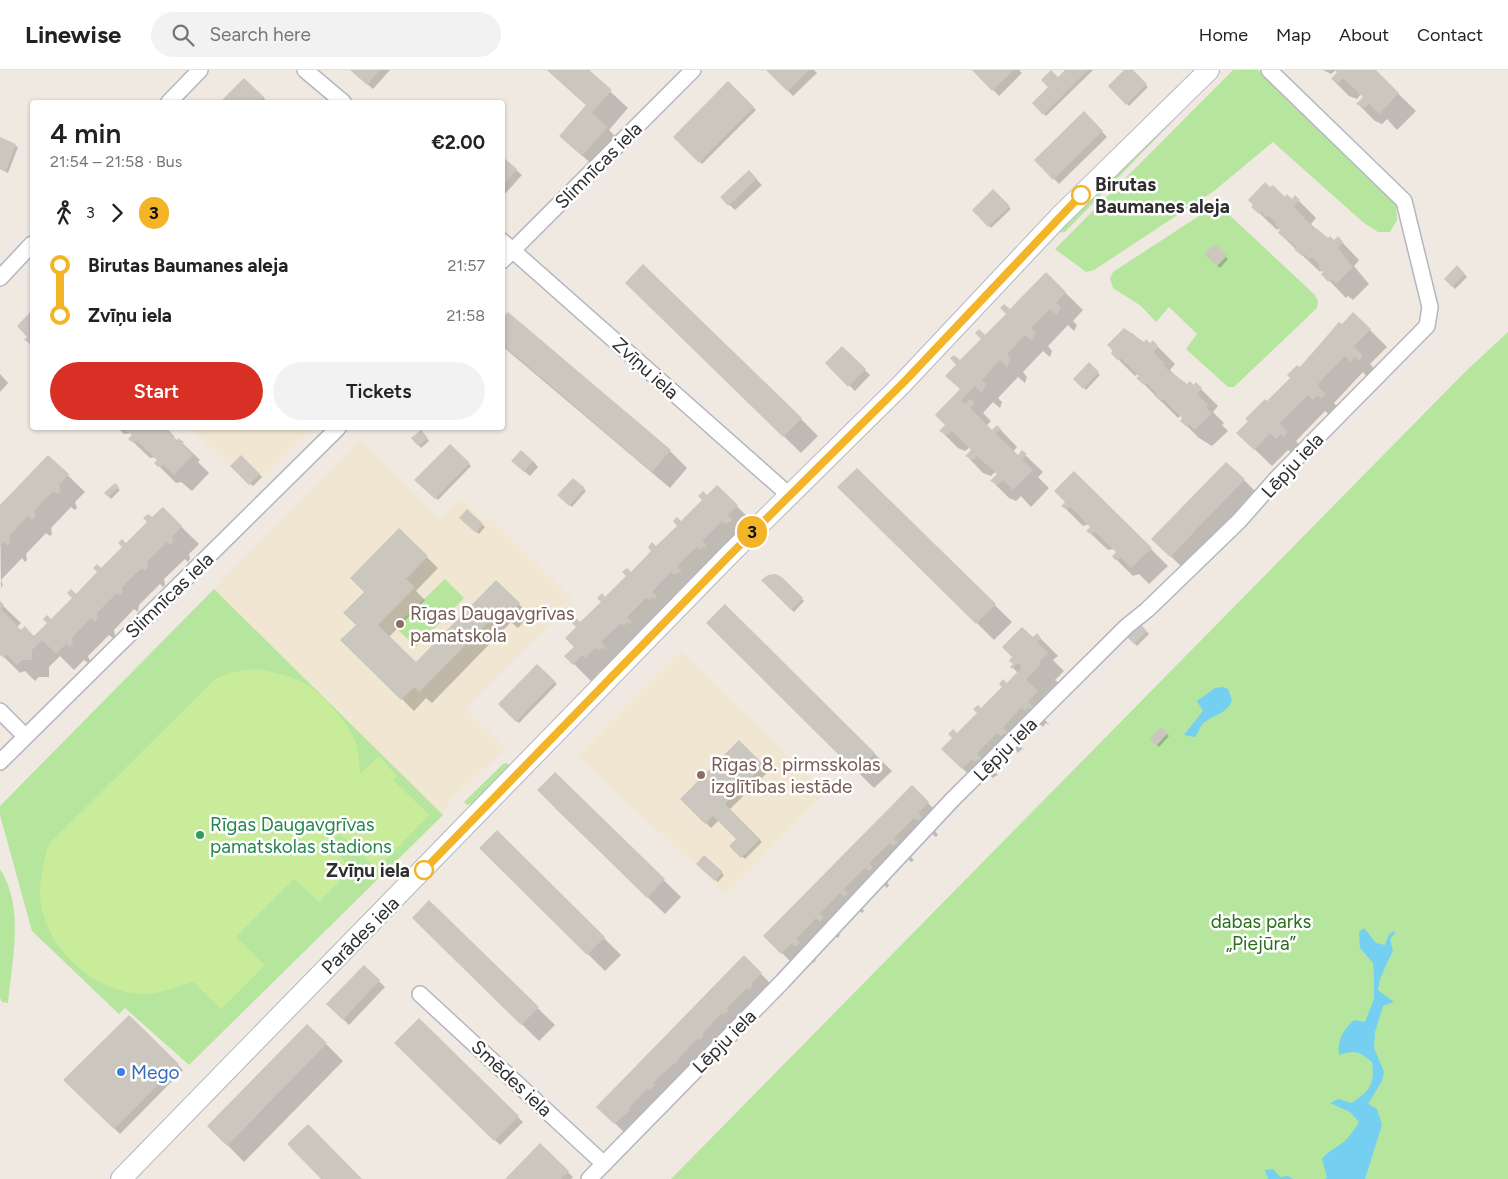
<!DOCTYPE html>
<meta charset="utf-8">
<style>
:root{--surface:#fff;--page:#f2f2f2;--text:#222;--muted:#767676;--line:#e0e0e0;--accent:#d93025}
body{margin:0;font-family:Figtree,sans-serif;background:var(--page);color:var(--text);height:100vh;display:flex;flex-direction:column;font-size:19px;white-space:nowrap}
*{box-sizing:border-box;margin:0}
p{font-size:16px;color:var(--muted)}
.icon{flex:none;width:28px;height:28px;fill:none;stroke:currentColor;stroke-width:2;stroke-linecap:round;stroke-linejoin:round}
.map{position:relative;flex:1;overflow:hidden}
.side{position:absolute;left:30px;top:30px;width:475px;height:330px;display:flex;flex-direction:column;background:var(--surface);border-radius:5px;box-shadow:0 1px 4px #0004}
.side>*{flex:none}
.badge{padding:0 10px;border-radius:16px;font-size:18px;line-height:32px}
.map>.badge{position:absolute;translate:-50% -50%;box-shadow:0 0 0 2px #fff}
.legs{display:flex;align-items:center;gap:8px;height:55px;padding:0 20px;font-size:16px}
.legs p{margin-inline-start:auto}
.headline{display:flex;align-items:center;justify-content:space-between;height:85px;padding:0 20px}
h1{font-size:28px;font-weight:600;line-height:38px}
.action{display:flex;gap:10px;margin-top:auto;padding:10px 20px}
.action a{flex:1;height:58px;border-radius:30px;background:var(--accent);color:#fff;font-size:20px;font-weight:600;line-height:58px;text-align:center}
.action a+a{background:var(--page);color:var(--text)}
ul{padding:0 20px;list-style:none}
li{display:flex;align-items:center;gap:18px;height:50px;font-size:19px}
li i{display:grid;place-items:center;width:8px;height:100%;margin:0 6px;background:currentColor}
li i::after{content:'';width:12px;height:12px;margin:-6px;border:4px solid;border-radius:50%;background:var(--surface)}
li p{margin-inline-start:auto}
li:first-child i{background:linear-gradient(#0000 50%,currentColor 0)}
li:last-child i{background:linear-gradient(currentColor 50%,#0000 0)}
header{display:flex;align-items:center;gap:30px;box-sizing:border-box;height:70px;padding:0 25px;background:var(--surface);border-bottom:1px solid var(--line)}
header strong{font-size:24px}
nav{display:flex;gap:28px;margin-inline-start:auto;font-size:18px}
.search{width:350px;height:45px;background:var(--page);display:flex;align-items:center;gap:12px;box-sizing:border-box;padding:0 18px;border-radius:28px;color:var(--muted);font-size:19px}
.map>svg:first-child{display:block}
.education{fill:#f0e6d1}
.green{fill:#b6e59e}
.pitch{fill:#c9ec9a}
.water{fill:#75cff0}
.shadow{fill:#0003}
.building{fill:#cbc7bf}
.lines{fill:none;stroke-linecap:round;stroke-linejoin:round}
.minor-casing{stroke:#b4b7c1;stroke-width:18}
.tertiary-casing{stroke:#b4b7c1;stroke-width:22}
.minor{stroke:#fff;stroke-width:15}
.tertiary{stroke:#fff;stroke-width:20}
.line-1-casing{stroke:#fff;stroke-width:11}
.line-1{stroke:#f4b427;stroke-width:8}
.stop-1-dot{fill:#fff;stroke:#f4b427;stroke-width:2.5}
.education-dot{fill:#8d6e63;stroke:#fff;stroke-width:2}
.leisure-dot{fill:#2e9e5b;stroke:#fff;stroke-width:2}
.shop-dot{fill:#3f7fe0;stroke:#fff;stroke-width:2}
.labels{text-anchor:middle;stroke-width:5;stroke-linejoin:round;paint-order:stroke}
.street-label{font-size:19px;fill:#2e2e2e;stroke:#fff}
.stop-label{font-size:19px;font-weight:bold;fill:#2e2e2e;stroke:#fff;text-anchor:start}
.education-label{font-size:19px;fill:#785e54;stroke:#fff;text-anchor:start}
.leisure-label{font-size:19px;fill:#27864d;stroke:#fff;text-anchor:start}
.park-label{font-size:19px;fill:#2c6e1b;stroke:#fff}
.shop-label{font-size:19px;fill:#366cbe;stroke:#fff;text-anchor:start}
</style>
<header>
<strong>Linewise</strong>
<div class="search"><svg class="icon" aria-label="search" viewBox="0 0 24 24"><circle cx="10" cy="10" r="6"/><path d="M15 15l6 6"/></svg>Search here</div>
<nav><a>Home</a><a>Map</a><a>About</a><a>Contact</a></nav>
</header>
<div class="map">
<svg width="1508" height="1109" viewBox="0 0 1508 1109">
<rect width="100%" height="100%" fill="#efe9e1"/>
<g class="education">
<path d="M191 358H312L252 418Z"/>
<path d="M361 370 439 450 461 429 484 451 489 447 574 531 465 639 506 679 452 728 443 745 214 519Z"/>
<path d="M681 581 825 723 726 824 577 686Z"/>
</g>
<g class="green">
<path d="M1233 0H1258L1396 135 1397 150 1390 162H1378L1364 153 1273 72 1214 121 1094 200 1086 202 1055 179Z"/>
<path d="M1174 50 1065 162 1055 163 1153 65Z"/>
<path d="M1215 139 1225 141 1315 225 1318 231 1317 238 1234 317H1228L1186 279 1197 264 1169 237 1156 252 1141 236 1113 218 1110 208 1113 202 1205 142Z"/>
<path d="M1508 262V1109H671L1465 302Z"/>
<path d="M445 509 464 528 416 577 395 557Z"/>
<path d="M214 519 443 745 189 995 125 938 119 944 32 861 0 745V736Z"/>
<path d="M507 693 510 697 471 734 467 735 464 732 503 694Z"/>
<path d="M0 799C25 838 12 889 8 933L2 932 0 928Z"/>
</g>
<path class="pitch" d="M256 599C297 606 311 612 338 644 345 653 355 666 357 677 359 686 359 695 360 704L379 686 397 706 393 710 429 745 377 799 339 763 328 775 352 799 319 832 294 809 236 867 265 895 221 939 193 912C176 917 156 926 137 924 95 919 54 885 43 843 36 821 43 797 48 775L215 609 233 602Z"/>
<g class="water">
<path d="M1223 617 1228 619 1232 630C1227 645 1210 645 1201 656 1199 659 1198 663 1195 667L1184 665 1203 641 1197 631 1215 618Z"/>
<path d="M1364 858 1376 873 1385 875 1389 864 1394 861 1395 863 1390 869 1393 880 1380 909 1378 920 1394 932 1383 936 1375 962 1374 978 1384 1002 1382 1011 1368 1034 1377 1039 1382 1055 1365 1109H1325L1327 1107 1322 1089C1329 1080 1333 1080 1341 1074 1349 1068 1354 1060 1359 1052L1350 1042 1330 1033 1338 1029 1352 1033C1370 1020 1375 1015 1372 992 1358 981 1355 980 1339 985 1337 971 1343 960 1354 950L1365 952 1374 929V907L1373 893 1360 878 1359 862Z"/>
<path d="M1273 1099 1280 1107 1288 1106 1293 1109H1268L1265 1100Z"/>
</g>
<g class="shadow">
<path d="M351 0H390L373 19Z"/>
<path d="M547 0H587L628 38 609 60 624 75 600 102 561 66 587 36Z"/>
<path d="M768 0H814L817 3 793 26Z"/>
<path d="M974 0H1019L1022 3 999 26Z"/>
<path d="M1067 0H1093L1046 46 1033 33Z"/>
<path d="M1126 0H1131L1148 17 1129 36 1110 16Z"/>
<path d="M1323 0H1336L1331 4Z"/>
<path d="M1337 0H1374L1416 41 1397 60 1387 49 1382 54 1375 51 1358 34 1365 28 1361 24 1357 29 1349 26 1332 9 1339 2Z"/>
<path d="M244 9 268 32H222Z"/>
<path d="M728 13 756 40 702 94 675 67Z"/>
<path d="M1084 43 1107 67 1059 114 1036 90Z"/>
<path d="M0 69 18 77 8 103 0 99Z"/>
<path d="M502 88 522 105 502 127Z"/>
<path d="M749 102 762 115 735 140 722 128Z"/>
<path d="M993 121 1011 139 991 158 974 140Z"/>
<path d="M1295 127 1316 148 1311 154 1321 165 1334 172 1338 168 1359 190 1354 196 1369 214 1353 230 1348 226 1346 228 1323 204 1325 203 1322 200 1320 202 1279 163 1281 161 1279 158 1277 160 1253 137 1285 128 1292 130Z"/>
<path d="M1215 175 1228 189 1220 198 1206 184Z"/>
<path d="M1457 197 1467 207 1455 219 1446 209Z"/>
<path d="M1046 204 1083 240 1073 251 1077 255 1074 261 1068 255 1048 276 1052 281 1050 287 1043 281 1023 302 1027 307 1025 313 1018 307 998 328 1002 332 1000 338 993 332 983 343 991 351 986 356 992 361 997 356 1017 377 1013 382 1018 387 1022 382 1043 402 1038 407 1049 418 1031 437 1021 426 1016 431 1009 428 992 411 998 405 995 402 991 406 983 403 967 386 973 380 970 377 965 381 958 378 941 361 947 355 961 320 947 306Z"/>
<path d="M644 230 801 349 818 366 801 383Z"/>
<path d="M32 242V276L26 270 29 267 19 256Z"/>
<path d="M502 250 670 381 687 398 670 418 508 281 502 275Z"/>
<path d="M1342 256 1370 260 1387 277 1370 294 1379 304 1368 308 1363 302 1334 333 1342 342 1331 346 1325 341 1296 371 1304 380 1294 385 1288 380 1272 396 1238 363Z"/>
<path d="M1132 263 1144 274 1150 275 1153 272 1175 294 1170 300 1175 305 1187 316 1194 317 1196 314 1218 336 1213 342 1224 353 1222 355 1228 361 1212 376 1199 368 1182 351 1184 348 1181 345 1178 348 1138 308 1140 306 1138 304 1135 306 1118 289 1109 276Z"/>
<path d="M842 278 870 305 855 321 827 293Z"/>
<path d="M1089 294 1100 305 1086 320 1075 309Z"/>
<path d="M0 304 8 313 0 322Z"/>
<path d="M118 358H166L174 366 173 368 177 372 179 370 200 390 198 392 209 403 192 421 181 412 176 413 156 393 159 390 156 387 150 388 130 369 133 366 130 363 124 364Z"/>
<path d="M421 362 429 371 421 378 413 368Z"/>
<path d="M450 375 471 396 438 430 416 410Z"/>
<path d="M48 386 85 422 75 432 77 438 75 440 71 437 51 458 52 464 50 466 46 463 26 484 27 490 25 492 22 488 1 510 3 515 1 518 0 437Z"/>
<path d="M241 387 262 407 253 416 232 396Z"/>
<path d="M533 391 538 397 530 406 518 396Z"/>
<path d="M1227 393 1261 427 1188 503 1153 469Z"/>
<path d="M857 400 1012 552 994 570 839 417Z"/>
<path d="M1074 403 1168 496 1149 514 1139 504 1133 506 1113 486 1117 482 1114 479 1108 480 1088 461 1092 457 1089 454 1083 456 1063 436 1067 432Z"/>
<path d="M573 409 586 421 572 437 559 425Z"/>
<path d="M115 415 120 420 111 429 106 423Z"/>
<path d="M717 417 754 453 603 604 600 601 591 611 566 586 576 577 580 554Z"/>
<path d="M162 438 199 474 189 484 190 489 188 492 185 489 164 509 165 515 163 517 160 514 139 535 138 542 134 539 114 560 115 566 113 568 109 565 88 586 90 591 88 593 84 590 74 600 60 586 49 597V607H39L35 611 25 601 20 603 0 583V533L21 553 17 557 21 561 25 558 35 567Z"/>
<path d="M467 441 485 457 479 464 461 448Z"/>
<path d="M399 460 438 498 416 521 425 530 389 567 416 594 496 512 530 545 518 558 511 552 432 633 426 628 414 641 342 570 357 555 366 522Z"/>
<path d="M782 509 804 531 794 542 763 511Z"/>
<path d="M725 536 892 701 874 718 707 553Z"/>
<path d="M1139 554 1149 564 1137 576 1127 566Z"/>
<path d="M1037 565 1058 586 1053 590 1064 601 1055 610 1058 612 1042 628 1054 639 1044 649 1050 655 1046 653 1043 657 1040 654 1019 675 1025 681 1022 679 1018 683 1015 679 994 701 999 706 997 705 993 708 989 705 980 715 960 696 957 665 1018 603 1012 597Z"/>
<path d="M537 595 557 614 519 653 500 634Z"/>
<path d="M1161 658 1169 666 1159 677 1151 669Z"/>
<path d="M739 672 768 702 729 740 762 772 745 789 731 776 738 769 719 750 711 758 682 729Z"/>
<path d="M555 704 681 827 665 844 555 738Z"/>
<path d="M912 717 945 750 935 761 938 765 936 767 932 764 910 786 914 790 911 792 908 789 886 811 889 815 887 818 883 814 861 837 864 841 862 843 858 839 836 862 840 865 838 868 834 864 812 887 816 890 813 893 810 889 799 900 765 866Z"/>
<path d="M497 762 621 885 605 901 481 778Z"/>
<path d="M704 787 724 805 718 812 698 794Z"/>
<path d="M429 832 555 955 539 971 414 848Z"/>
<path d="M744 887 778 921 632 1070 598 1037Z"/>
<path d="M364 897 385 917 349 955 328 934Z"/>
<path d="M129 947 183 1000 120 1064 65 1010Z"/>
<path d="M419 950 523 1052 500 1075 396 973Z"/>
<path d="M307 955 343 991 244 1092 209 1056Z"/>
<path d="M540 1075 573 1107 571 1109H506Z"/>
</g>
<g class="building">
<path d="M350 0H380L367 15Z"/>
<path d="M547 0H589L612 20 592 43 608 57 582 86 559 66 586 35Z"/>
<path d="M766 0H809L787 21Z"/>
<path d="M972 0H1014L992 21Z"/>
<path d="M1051 0 1058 7 1065 0H1088L1043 45 1032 33 1048 17 1041 10Z"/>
<path d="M1124 0H1133L1147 14 1126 35 1108 16Z"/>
<path d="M1335 0H1376L1399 23 1379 44 1369 33 1365 38 1356 34 1363 27 1343 8 1339 13 1331 9 1337 2Z"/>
<path d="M244 8 264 27 259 32H220Z"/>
<path d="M728 11 754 37 699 93 673 67Z"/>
<path d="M1084 41 1103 61 1053 110 1034 90Z"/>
<path d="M0 67 16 74 6 101 0 99Z"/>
<path d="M502 86 517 99 502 116Z"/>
<path d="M749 100 757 109 728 136 720 127Z"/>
<path d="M1265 112 1270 117 1273 115 1285 127 1287 124 1292 129 1295 125 1300 130 1294 136 1314 159 1316 158 1328 168 1330 166 1334 170 1338 166 1343 172 1338 178 1353 197 1336 214 1331 209 1328 212 1321 204 1323 202 1318 197 1320 195 1311 187 1309 189 1304 184 1302 186 1294 179 1297 177 1278 163 1280 160 1275 155 1276 153 1268 145 1266 147 1261 142 1259 144 1251 137 1253 135 1248 130Z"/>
<path d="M993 119 1010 136 988 157 972 140Z"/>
<path d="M1215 174 1227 186 1217 196 1204 184Z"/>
<path d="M643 194 802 348 783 367 625 213Z"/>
<path d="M1457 195 1465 204 1452 217 1444 209Z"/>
<path d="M1046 202 1066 222 1056 233 1061 237 1057 245 1050 239 1031 258 1036 263 1032 271 1025 265 1007 284 1011 289 1007 297 1000 290 982 310 986 314 982 323 975 316 961 331 965 334 970 329 975 333 970 338 992 360 997 355 1001 359 996 364 1018 385 1022 380 1027 384 1022 389 1033 400 1013 420 1003 410 998 415 990 411 997 404 977 386 973 390 965 386 971 380 952 361 947 365 939 361 945 355 935 345 960 319 945 306 956 295 950 288 954 285 960 290 981 269 975 263 979 259 985 265 1006 244 1000 238 1004 234 1010 239Z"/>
<path d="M32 240V273L31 274 24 270 27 267 17 256Z"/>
<path d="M508 242 671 380 652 402 502 274V249Z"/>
<path d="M1353 242 1371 259 1354 276 1363 286 1359 291 1355 287 1350 292 1345 286 1317 315 1326 324 1321 328 1318 325 1313 330 1308 325 1280 353 1288 362 1284 367 1281 364 1276 369 1270 363 1254 380 1236 363 1248 351 1245 349 1265 329 1267 331 1290 308 1287 305 1297 295 1300 297 1339 252 1342 254Z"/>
<path d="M1124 258 1144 272 1146 269 1150 273 1153 270 1158 276 1154 282 1165 294 1163 296 1187 314 1190 311 1194 315 1196 312 1202 318 1197 324 1208 335 1206 338 1212 343 1195 360 1189 355 1187 357 1180 351 1182 348 1163 329 1161 332 1154 325 1156 323 1146 313 1144 315 1136 308 1139 306 1120 288 1117 290 1111 283 1113 280 1107 275Z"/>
<path d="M842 276 866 299 848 317 825 293Z"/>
<path d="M1089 292 1099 302 1083 319 1073 309Z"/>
<path d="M123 358H164L177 370 179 368 181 370 184 372 182 374 193 385 174 405 163 395 158 397 154 393 157 390 137 371 132 372 128 369 132 365Z"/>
<path d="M421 360 428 368 418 376 411 368Z"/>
<path d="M450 374 470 393 435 429 414 410Z"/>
<path d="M521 380 533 391 524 402 511 391Z"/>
<path d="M48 385 69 404 59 415 61 421 57 424 53 421 34 441 36 446 32 450 28 446 9 466 11 472 8 476 4 472 0 476V435Z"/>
<path d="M241 385 260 404 249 415 230 396Z"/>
<path d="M1226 392 1245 409 1170 487 1151 469Z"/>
<path d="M857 398 996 534 976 554 837 417Z"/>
<path d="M1074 401 1152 478 1131 498 1121 488 1115 490 1112 486 1116 482 1095 462 1090 464 1086 461 1090 457 1071 437 1065 439 1061 436 1065 432 1054 421Z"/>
<path d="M573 408 585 418 569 436 557 425Z"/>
<path d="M115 413 119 417 108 427 104 423Z"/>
<path d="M717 415 738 435 728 445 733 450 725 454 722 451 702 471 707 476 705 478 703 476 700 480 697 477 677 496 682 501 674 505 671 502 652 522 657 526 655 529 653 527 649 530 646 528 627 547 632 552 629 554 628 552 624 556 621 553 601 572 606 577 604 580 602 577 599 581 595 578 585 588 582 585 573 595 564 586 574 577 565 568 576 557 572 553 576 548 580 552 601 532 597 528 602 523 605 527 626 506 622 502 627 498 631 502 651 481 648 477 652 472 656 476 677 456 673 451 677 447 681 451 702 430 698 426 703 421 707 425Z"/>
<path d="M163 437 182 456 172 467 174 472 170 475 167 472 147 492 148 497 145 501 142 498 122 517 123 522 120 526 117 523 97 543 98 548 95 552 91 548 72 568 73 574 70 577 66 574 56 584 42 570 32 580V590H22L17 595 7 585 4 588 0 585V531L4 535 1 539 21 560 25 556 33 566 31 569 47 553 43 549 47 545 51 549 72 528 67 523 71 519 76 524 97 502 93 498 97 494 101 498 122 477 118 473 122 469 126 473 147 452 143 448 148 444 152 447Z"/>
<path d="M467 439 483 454 476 463 459 448Z"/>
<path d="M399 458 428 486 406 509 415 517 378 555 416 592 496 510 520 533 506 548 499 541 419 622 414 617 401 630 340 570 356 555 343 543 364 522 350 508Z"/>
<path d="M776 504 783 508 803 528 791 540 761 510 768 505Z"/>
<path d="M725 534 875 683 856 702 706 553Z"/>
<path d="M1139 553 1147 561 1134 574 1126 566Z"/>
<path d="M1022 557 1033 567 1037 563 1041 568 1037 572 1048 583 1039 592 1041 594 1026 610 1038 621 1028 632 1034 637 1031 639 1029 637 1025 641 1022 637 1003 657 1008 663 1006 665 1004 663 1001 666 997 663 977 683 983 689 981 691 979 689 975 692 972 689 962 699 941 679 952 668 948 664 953 659 957 663 977 643 973 639 978 635 981 638 1002 617 999 614 1003 609 1007 613 1022 597 1018 593 1012 599 1010 597 1013 594 1009 591 1012 587 1002 577Z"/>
<path d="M537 594 555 611 516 652 498 634Z"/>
<path d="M1161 657 1168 663 1156 676 1149 669Z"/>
<path d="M739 670 764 695 725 734 760 769 741 788 729 776 736 769 713 746 705 754 680 729Z"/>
<path d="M555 702 665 809 647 828 537 720Z"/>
<path d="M912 715 929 732 918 743 922 747 918 751 914 748 894 768 898 772 893 776 890 773 869 793 873 797 869 801 865 798 844 819 848 823 844 827 840 823 820 844 824 847 820 852 816 848 796 869 800 872 795 877 792 873 781 884 763 866Z"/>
<path d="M497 760 605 867 587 885 479 778Z"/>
<path d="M704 785 723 802 715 811 696 794Z"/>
<path d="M429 830 539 937 521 955 412 848Z"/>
<path d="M744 885 762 903 752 913 753 915 748 920 747 918 727 938 729 940 724 945 722 943 703 963V966L699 970 698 968 678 989 679 990 674 995 673 994 653 1013 655 1015 650 1020 648 1018 629 1038 631 1040 614 1054 596 1037Z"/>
<path d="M364 895 380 910 343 950 326 934Z"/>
<path d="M129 945 179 994 114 1059 63 1010Z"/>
<path d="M419 948 519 1046 494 1071 394 973Z"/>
<path d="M307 954 327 973 227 1076 207 1056Z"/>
<path d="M308 1054 362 1109H321L287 1074Z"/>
<path d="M540 1073 569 1101 561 1109H505Z"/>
</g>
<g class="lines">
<defs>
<g id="minor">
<path d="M305 0 343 32"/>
<path d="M169 32 200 0"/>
<path d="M502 171 789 425"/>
<path d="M502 191 693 0"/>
<path d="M0 208 32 174"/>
<path d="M0 641 25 666"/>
<path d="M0 692 338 358"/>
<path d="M420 924 604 1094"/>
<path d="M589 1109 782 912 952 730 1127 556 1147 540 1239 451 1278 407 1427 256 1430 237 1404 131 1269 0"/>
</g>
<path id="tertiary" d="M121 1109 727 487 901 315 1059 147 1209 0"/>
</defs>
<use href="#minor" class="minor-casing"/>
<use href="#tertiary" class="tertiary-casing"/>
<use href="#minor" class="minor"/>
<use href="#tertiary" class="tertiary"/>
</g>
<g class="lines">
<defs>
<path id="line-1" d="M424 800 728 487 906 310 1081 125"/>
</defs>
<use href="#line-1" class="line-1-casing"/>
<use href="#line-1" class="line-1"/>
</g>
<g class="stop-1-dot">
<circle cx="1081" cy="125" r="9"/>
<circle cx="424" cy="800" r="9"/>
</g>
<g class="education-dot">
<circle cx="400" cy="554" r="5"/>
<circle cx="701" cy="705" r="5"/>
</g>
<circle class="leisure-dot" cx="200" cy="765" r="5"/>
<circle class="shop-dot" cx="121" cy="1002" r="5"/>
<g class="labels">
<g class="street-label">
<text transform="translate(598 95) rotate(-45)" y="7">Slimnīcas iela</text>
<text transform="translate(646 298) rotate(42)" y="7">Zvīņu iela</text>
<text transform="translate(1292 395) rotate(-47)" y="7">Lēpju iela</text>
<text transform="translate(169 525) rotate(-44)" y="7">Slimnīcas iela</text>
<text transform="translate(1005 679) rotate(-45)" y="7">Lēpju iela</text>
<text transform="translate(360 865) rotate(-45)" y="7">Parādes iela</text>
<text transform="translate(724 971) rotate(-45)" y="7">Lēpju iela</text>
<text transform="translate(512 1008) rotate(43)" y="7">Smēdes iela</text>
</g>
<g class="stop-label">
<text x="1095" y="121">Birutas<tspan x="1095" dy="22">Baumanes aleja</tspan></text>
<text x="410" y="807" text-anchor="end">Zvīņu iela</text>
</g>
<g class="education-label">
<text x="410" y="550">Rīgas Daugavgrīvas<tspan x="410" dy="22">pamatskola</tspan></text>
<text x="711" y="701">Rīgas 8. pirmsskolas<tspan x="711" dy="22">izglītības iestāde</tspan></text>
</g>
<g class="leisure-label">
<text x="210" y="761">Rīgas Daugavgrīvas<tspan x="210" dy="22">pamatskolas stadions</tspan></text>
</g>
<g class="park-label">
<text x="1261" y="858">dabas parks<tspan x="1261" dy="22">„Piejūra”</tspan></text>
</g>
<g class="shop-label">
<text x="131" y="1009">Mego</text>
</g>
</g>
</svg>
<b class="badge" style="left:752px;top:462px;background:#f4b427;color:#111">3</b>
<section class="side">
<div class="headline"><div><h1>4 min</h1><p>21:54 – 21:58 · Bus</p></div><b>€2.00</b></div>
<div class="legs"><svg class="icon" aria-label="walk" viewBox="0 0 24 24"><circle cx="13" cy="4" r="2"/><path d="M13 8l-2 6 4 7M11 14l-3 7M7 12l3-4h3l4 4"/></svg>3<svg class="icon" aria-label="forward" viewBox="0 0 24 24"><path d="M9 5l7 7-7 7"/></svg><b class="badge" style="background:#f4b427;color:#111">3</b></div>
<ul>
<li><i style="color:#f4b427"></i><b>Birutas Baumanes aleja</b><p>21:57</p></li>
<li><i style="color:#f4b427"></i><b>Zvīņu iela</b><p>21:58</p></li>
</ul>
<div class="action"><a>Start</a><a>Tickets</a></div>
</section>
</div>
